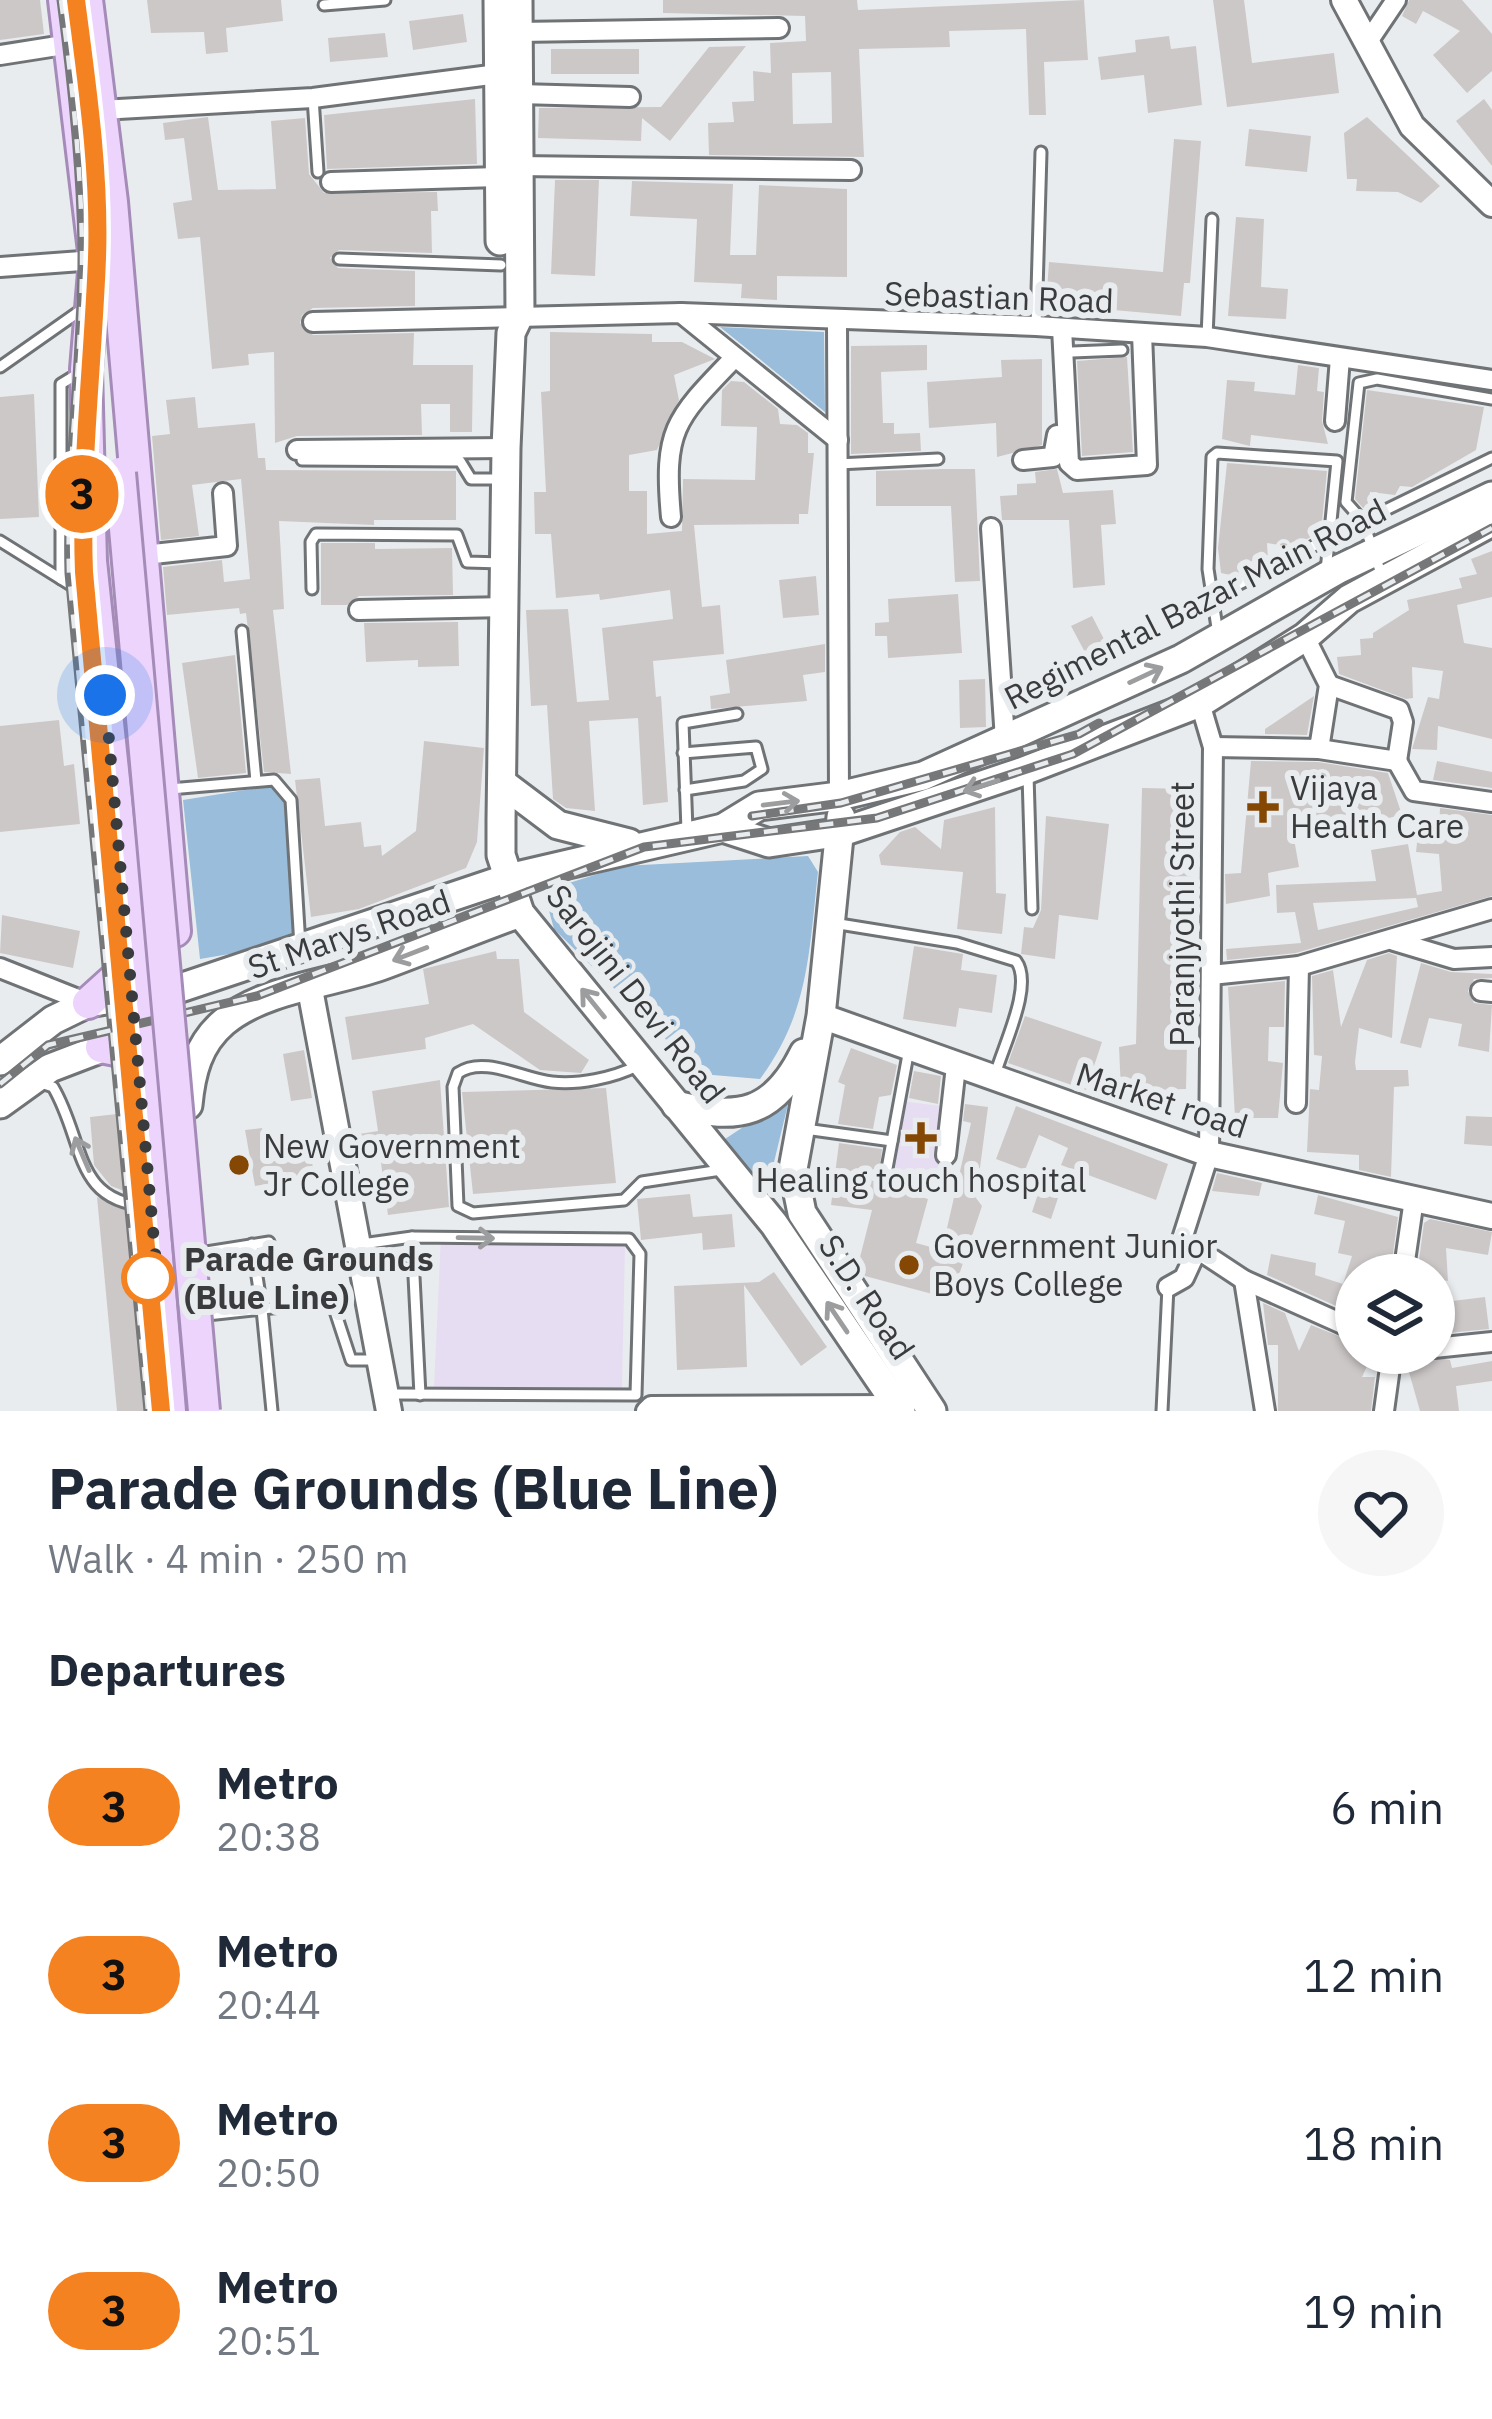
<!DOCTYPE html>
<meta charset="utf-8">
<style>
:root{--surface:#fff;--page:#f6f6f7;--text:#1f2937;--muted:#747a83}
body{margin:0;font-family:"IBM Plex Sans",sans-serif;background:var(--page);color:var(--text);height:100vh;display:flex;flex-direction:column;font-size:45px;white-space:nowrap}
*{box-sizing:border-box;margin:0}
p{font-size:39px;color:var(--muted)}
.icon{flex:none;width:66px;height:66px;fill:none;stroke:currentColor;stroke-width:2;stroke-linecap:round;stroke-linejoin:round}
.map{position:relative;height:1411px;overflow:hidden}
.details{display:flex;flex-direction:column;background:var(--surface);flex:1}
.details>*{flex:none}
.badge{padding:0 24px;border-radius:39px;font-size:42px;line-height:78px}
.controls{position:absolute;left:1335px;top:1254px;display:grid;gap:24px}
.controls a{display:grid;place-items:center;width:120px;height:120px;border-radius:50%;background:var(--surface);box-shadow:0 3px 9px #0004;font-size:60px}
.you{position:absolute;width:60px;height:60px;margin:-30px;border:9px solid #fff;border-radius:50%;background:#1a73e8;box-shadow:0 0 0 18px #1a73e833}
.map>.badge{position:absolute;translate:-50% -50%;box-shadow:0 0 0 6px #fff}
h2{padding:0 48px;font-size:45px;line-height:108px}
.round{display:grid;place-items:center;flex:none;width:126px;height:126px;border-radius:63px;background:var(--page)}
.headline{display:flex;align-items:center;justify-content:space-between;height:204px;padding:0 48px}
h1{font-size:57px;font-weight:800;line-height:90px}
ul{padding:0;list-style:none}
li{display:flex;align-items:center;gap:36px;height:168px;padding:0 48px}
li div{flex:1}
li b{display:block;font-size:45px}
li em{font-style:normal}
li .badge{min-width:132px;font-weight:700;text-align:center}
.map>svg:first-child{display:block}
.medical{fill:#e6ddf2}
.green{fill:#99bdda}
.building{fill:#cdc8c8;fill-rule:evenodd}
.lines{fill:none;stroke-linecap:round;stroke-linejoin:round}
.service-casing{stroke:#707375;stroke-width:15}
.minor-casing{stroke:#707375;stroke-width:24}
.tertiary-casing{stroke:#707375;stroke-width:30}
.secondary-casing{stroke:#707375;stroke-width:33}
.primary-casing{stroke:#a58cb8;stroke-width:36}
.service{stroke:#fff;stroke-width:9}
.minor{stroke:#fff;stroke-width:18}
.tertiary{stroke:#fff;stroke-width:24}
.secondary{stroke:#fff;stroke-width:27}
.primary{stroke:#ecd4fc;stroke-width:30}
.rail-casing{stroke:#767779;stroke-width:9}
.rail{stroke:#e9ecee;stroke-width:4.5;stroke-dasharray:14;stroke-linecap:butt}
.primary-bridge-casing{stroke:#a58cb8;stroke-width:36;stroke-linecap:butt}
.primary-bridge{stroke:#ecd4fc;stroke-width:30}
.oneway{stroke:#9c9d9e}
.line-casing{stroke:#fff;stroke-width:27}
.line{stroke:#f58220;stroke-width:18}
.walk{stroke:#3a3b3c;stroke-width:12;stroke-dasharray:0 21.6}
.poi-dot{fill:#844804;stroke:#e9ecee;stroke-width:4.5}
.stop-dot{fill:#fff;stroke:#f58220;stroke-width:6}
.labels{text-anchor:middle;stroke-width:12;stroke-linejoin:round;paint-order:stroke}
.street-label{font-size:33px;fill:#3a3b3c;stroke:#e9ecee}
.poi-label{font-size:33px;fill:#3a3b3c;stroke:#e9ecee;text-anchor:start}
.stop-label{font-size:33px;font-weight:bold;fill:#3a3b3c;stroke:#e9ecee;text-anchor:start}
</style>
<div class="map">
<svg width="1492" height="1411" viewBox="0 0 1492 1411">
<rect width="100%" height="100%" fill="#e9ecee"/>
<g class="medical">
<path d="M901 1101 949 1107 941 1175 892 1169Z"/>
<path d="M441 1235 625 1246 622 1388 434 1387Z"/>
</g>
<g class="green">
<path d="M720 327 824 332 825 412Z"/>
<path d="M282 784 299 942 200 959 183 800Z"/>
<path d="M808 856 818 872C809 952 809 1013 760 1079L701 1074 554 929 548 907 566 884 623 866Z"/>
<path d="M790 1096 767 1191 719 1143Z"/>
</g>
<g class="building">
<path d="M0 0H40L44 34 0 40Z"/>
<path d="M147 0H281L283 21 226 28 228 52 206 54 204 32 151 33Z"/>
<path d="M663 0H857L858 10 1084 0 1088 60 1044 62 1046 115H1029L1026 29 949 31 950 47 859 49 864 157 709 155 708 123 734 122 732 102 754 101 753 71 771 73 770 43 806 41 805 16 663 13ZM831 72 832 123 793 124 792 73Z"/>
<path d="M1213 0H1244L1252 63 1334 53 1339 93 1227 107Z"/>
<path d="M1409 0H1462L1492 34V71L1467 93 1433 55 1460 31 1423 11 1416 24 1402 16Z"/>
<path d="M463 14 467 42 413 50 409 21Z"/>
<path d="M385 33 388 57 330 62 328 38Z"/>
<path d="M1169 36 1171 49 1196 46 1202 105 1148 113 1144 75 1101 80 1098 57 1136 52 1135 40Z"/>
<path d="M746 46 670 141 642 118 641 141 538 138 539 108 661 107 709 47Z"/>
<rect x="551" y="49" width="88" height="25"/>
<path d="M475 99 477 164 327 169 324 115Z"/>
<path d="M1484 99 1492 110V166L1456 121Z"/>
<path d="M208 117 218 190 276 189 271 121 305 118 309 174 324 193 437 192 438 211H431L432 253 339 250 330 258 338 268 415 271V306L313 308 302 315 300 323 313 335 414 333 413 365H473L472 432H450V404H421L422 435 297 436 275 443 274 352 248 354 249 365 212 369 200 237 178 239 173 203 192 200 184 138 165 140 163 123Z"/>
<path d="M1367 117 1440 186 1421 203 1398 192 1356 191 1357 179H1347L1344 133Z"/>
<path d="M1249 129 1311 136 1307 172 1245 166Z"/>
<path d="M1174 139 1201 141 1190 283H1184L1181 316 1046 304 1049 262 1163 272Z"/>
<path d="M555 180H599L595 276 551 274Z"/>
<path d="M632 181 733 184 730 255H756L759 185 847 189V277L777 276V300L741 298 742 284 694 282 697 219 630 216Z"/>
<path d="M1236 217 1264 219 1261 287 1288 289 1286 319 1228 316Z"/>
<path d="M550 332 652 334V342H682L715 359 674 375 679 400 657 450 629 455V491H647V534L682 531 683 479 755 480 757 427 721 426 722 390 731 381 744 382 778 409 780 424 797 425 808 433V453H814L808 514H799V524L694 525 702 607 720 605 724 654 653 661 656 697 661 696 668 802 643 805 638 718 589 721 595 811 566 808 553 799 547 705 531 706 526 610 568 609 577 702 609 700 602 628 673 619 670 590 600 600 599 594 556 598 551 534H535L534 492H546L541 392 550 391Z"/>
<path d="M927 345V370L881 372 883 423H894V434L920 433 921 451 851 454V346Z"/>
<path d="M1127 357 1133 452 1082 456 1077 361Z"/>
<path d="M1042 359V445L997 457 996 423 929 428 927 382 1002 377 1001 360Z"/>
<path d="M1298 365 1319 368 1317 391 1324 392 1322 421 1328 444 1251 435 1250 446 1222 439 1227 380 1255 382 1254 391 1295 395Z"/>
<path d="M1367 390 1484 407 1476 450 1412 487 1400 486 1395 495 1370 492 1368 508H1363L1355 499Z"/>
<path d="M34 394 39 517 0 519V397Z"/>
<path d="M195 397 198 428 255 423 258 458H265L266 470 456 471V520H374V525L279 521 284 609 273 610 291 774 264 772 246 613 240 614 239 608 167 615 163 567 222 560 224 582 250 579 241 479 192 485 199 536 161 540 152 436 170 434 166 400Z"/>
<path d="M1227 463 1327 471 1321 532 1291 547 1267 543 1268 559 1252 561 1235 576 1221 573 1218 548Z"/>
<path d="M941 469H975L980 581 955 582 951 506H876V471Z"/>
<path d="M1057 469 1063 493 1113 490 1116 524 1101 525 1105 585 1073 588 1069 520H1002L1000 496 1017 495V484L1036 483 1035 472Z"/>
<path d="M321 543H375V549L452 548 453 595 359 596 347 605H321Z"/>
<path d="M1492 551V597L1457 605 1464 643 1492 648V739L1438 726 1437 750 1412 749 1428 697 1439 699 1443 671 1412 667 1413 698 1406 699 1339 674 1337 657 1361 655 1360 639 1373 638V633L1409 610 1407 600 1462 588 1459 578 1477 574 1471 559Z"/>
<path d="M816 576 819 615 783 618 779 580Z"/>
<path d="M958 594 962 653 888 658 887 636H875V623L889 622 888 599Z"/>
<path d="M1092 616 1108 647 1088 658 1071 626Z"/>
<path d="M458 622 459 666 418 667V660L366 662 364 623Z"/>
<path d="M825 644V672L803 675 807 701 711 709 710 696 730 693 726 660Z"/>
<path d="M235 655 246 773 198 778 182 663Z"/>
<path d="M985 679 986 727 960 728 959 680Z"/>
<path d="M1314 696 1307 735 1265 734V729Z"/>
<path d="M59 720 64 766 74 764 80 824 0 832V726Z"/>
<path d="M424 741 484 748 477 842 466 868 359 909 311 917 295 780 320 778 325 826 361 822 364 847 381 845 382 856 416 831Z"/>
<path d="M1251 761 1318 762 1388 773 1402 815 1294 839 1299 867 1268 873 1270 896 1226 904 1225 874 1241 873Z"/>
<path d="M1437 761 1492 772V788L1433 780Z"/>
<path d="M1142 788 1193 789 1186 1089 1121 1091 1119 1047 1136 1044Z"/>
<path d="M995 807 996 893 1006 894 1002 934 957 929 963 872 881 865 879 855 900 832 915 827 941 849 944 820Z"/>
<path d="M1440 808 1492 815V896L1296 953 1227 960 1226 949 1301 943 1295 912 1277 913 1276 885 1376 881 1371 850 1408 844 1417 895 1442 891 1439 854 1416 852 1419 825 1439 827ZM1416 898 1418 907 1318 930 1313 903Z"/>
<path d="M1046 816 1109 824 1098 920 1059 915 1055 959 1021 954 1024 927 1033 928 1041 910Z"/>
<path d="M2 915 80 931 73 968 0 953Z"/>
<path d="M914 946 963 954 961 970 997 975 992 1013 959 1008 956 1027 903 1019Z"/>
<path d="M496 951 497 959H519L524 1012 589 1060 581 1073 540 1070 473 1024 425 1038 426 1049 352 1060 345 1017 429 1004 423 969Z"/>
<path d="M1389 953 1397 956 1392 1038 1359 1028 1355 1062 1356 1070H1408L1409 1086 1394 1087 1391 1177 1359 1170V1155L1307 1152 1310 1089 1319 1090 1322 1056 1314 1055 1312 976 1333 970 1341 1027 1367 960Z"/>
<path d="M1421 963 1451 972 1492 974V978L1474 979 1468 991 1474 1003 1492 1005 1489 1052 1458 1046 1462 1024 1429 1018 1421 1048 1400 1043Z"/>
<path d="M1285 981 1284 1027H1269L1268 1061 1283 1063 1278 1118H1235L1228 987Z"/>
<path d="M1025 1016 1102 1042 1086 1090 1008 1063Z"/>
<path d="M851 1048 897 1065 891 1095 879 1097 873 1129 838 1124 845 1085 838 1082Z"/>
<path d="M304 1050 312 1098 291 1101 283 1054Z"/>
<path d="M914 1071 941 1076 938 1104 909 1098Z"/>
<path d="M440 1080 449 1207 388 1215 379 1148 362 1151 359 1134 378 1131 372 1091Z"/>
<path d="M606 1088 616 1183 473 1194 462 1092Z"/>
<path d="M965 1104 988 1107 976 1198 982 1206 951 1299 865 1276 858 1265 872 1210 831 1205 839 1143 882 1149 878 1184 928 1199 916 1243 942 1250 971 1123 963 1121Z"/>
<path d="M1016 1106 1168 1164 1156 1200 1061 1165 1068 1148 1039 1135 1025 1170 996 1159Z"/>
<path d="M126 1113 132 1194 111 1186 94 1165 90 1117Z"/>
<path d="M1466 1116 1492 1117V1146L1464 1144Z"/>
<path d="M262 1128 267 1162 311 1154 314 1176 255 1186 245 1130Z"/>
<path d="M1045 1173 1064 1180 1051 1219 1032 1212Z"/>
<path d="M1217 1173 1262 1183 1259 1196 1212 1191Z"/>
<path d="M690 1194 693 1217 732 1214 735 1247 703 1250 702 1233 641 1240 637 1199Z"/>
<path d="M1318 1195 1398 1217 1390 1275H1356V1315L1267 1275 1271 1254 1316 1263 1315 1275 1343 1284 1352 1256 1338 1253 1345 1221 1314 1214Z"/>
<path d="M97 1197 134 1213 150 1411H117Z"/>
<path d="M1430 1219 1492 1232 1488 1255 1446 1248 1448 1281 1417 1275 1424 1223Z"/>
<path d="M774 1272 827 1347 801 1366 744 1285 747 1367 677 1370 674 1286 759 1282Z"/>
<path d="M1485 1297 1489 1329 1448 1333 1444 1302Z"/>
<path d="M1263 1303 1285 1313 1299 1351 1311 1325 1356 1343V1353H1373L1362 1377H1375L1371 1411H1278V1345H1268Z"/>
<path d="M1423 1355 1450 1360 1452 1368 1492 1361V1381L1456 1386 1459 1411H1420L1405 1358Z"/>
</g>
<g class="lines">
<defs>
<g id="service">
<path d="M324 5 385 0"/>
<path d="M313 98 318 172"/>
<path d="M339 259 501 265"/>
<path d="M1036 326 1041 152"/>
<path d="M1207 337 1212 219"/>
<path d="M1072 352 1122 350"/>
<path d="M0 367 84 308"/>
<path d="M302 460 460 461 471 479H502"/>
<path d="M838 464 938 459"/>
<path d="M1363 521 1492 458"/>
<path d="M0 541 85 594"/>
<path d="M61 579V384L79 373"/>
<path d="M1383 579 1363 521 1346 502 1359 383 1377 379 1492 399"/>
<path d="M312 589 311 542 316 534 457 535 467 562 502 563"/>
<path d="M1212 598 1329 538"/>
<path d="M242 631 256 781"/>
<path d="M1218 634 1208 569 1212 457 1217 453 1337 461 1326 571"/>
<path d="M683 753 756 747 762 769 744 781 685 790"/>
<path d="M1028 775 1032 909"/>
<path d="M170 789 274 780 291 800 300 946"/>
<path d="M687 830 683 723 737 714"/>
<path d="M833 923 957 943 1016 961C1034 985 1003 1046 995 1075"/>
<path d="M637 1066C613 1078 578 1085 552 1082 523 1079 484 1055 458 1073L453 1087 458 1206 473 1213 624 1200 642 1182 721 1170"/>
<path d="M41 1083 53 1087C85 1141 73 1202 148 1206"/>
<path d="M805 1129 892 1141"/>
<path d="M886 1174 909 1049"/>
<path d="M412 1237 420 1395"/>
<path d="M252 1244 262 1309 332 1302 351 1360H375"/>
<path d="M362 1244 412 1237 629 1239 640 1254 636 1395 391 1394"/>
<path d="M200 1253 269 1242"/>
<path d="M207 1315 262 1309 272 1411"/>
<path d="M1162 1411 1168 1287"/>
</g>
<g id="minor">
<path d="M518 32 779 28"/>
<path d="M1367 43 1396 0"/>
<path d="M0 55 70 44"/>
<path d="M519 94 630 97"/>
<path d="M101 110 313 98 498 74"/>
<path d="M518 166 851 170"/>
<path d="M331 182 498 177"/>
<path d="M0 267 95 260"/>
<path d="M681 313 838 440"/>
<path d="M313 322 681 313 1036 326 1207 337 1492 380"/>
<path d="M837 323 839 796"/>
<path d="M1062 328 1069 463 1077 470 1147 465 1142 333"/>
<path d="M1335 421 1340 358"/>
<path d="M297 450 506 448"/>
<path d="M1023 460 1053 457 1057 435"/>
<path d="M671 517C663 429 675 419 735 357"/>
<path d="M991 528 1005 740"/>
<path d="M144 555 227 546 223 493"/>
<path d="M359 610 507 607"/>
<path d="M1200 703 1213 747 1209 1154 1182 1239 1244 1280 1356 1330"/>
<path d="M1213 747 1319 749 1329 685 1305 637"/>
<path d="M1319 749 1397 761 1403 722 1399 710 1329 685"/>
<path d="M1397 761 1414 791 1492 802"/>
<path d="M1394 941 1454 959 1492 957"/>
<path d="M0 968 88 1003"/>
<path d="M1211 975 1299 966 1492 909"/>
<path d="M1481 991 1492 992"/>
<path d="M1296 1103 1299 966"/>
<path d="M946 1155 956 1066"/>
<path d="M1403 1275 1414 1199"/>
<path d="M1244 1280 1265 1411"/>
<path d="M1168 1287 1184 1278 1196 1252"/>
<path d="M1434 1348 1492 1342"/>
<path d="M646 1411 651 1406 896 1405"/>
<path d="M1384 1411 1392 1353"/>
</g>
<g id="tertiary">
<path d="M1344 0 1412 126 1492 204"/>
<path d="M310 989 389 1411"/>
<path d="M821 1016 1209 1154 1492 1216"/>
</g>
<g id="secondary">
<path d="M498 0 500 241"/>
<path d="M518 0 520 314 511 333 506 448 501 820V855L520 913 774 1224 901 1411"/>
<path d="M505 785 558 825 629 843"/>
<path d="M841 817 821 1016 793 1169 802 1213 932 1411"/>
<path d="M723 828 769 843 842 832 1021 772 1200 703 1305 637 1349 599 1492 522"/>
<path d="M0 1061 53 1020 88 1003 180 988 508 878 723 828 759 806 839 796 923 776 1181 659 1339 569 1492 496"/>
<path d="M0 1104 50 1068 123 1040"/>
<path d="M188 1105C191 1073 198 1044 224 1022 263 989 332 983 381 966 427 949 473 930 520 913"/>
<path d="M676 1105C739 1121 774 1114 804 1053"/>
</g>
<g id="primary">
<path d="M64 0 95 260 86 369 91 561 130 932 170 1411"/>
<path d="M87 0 112 202 175 931"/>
<path d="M88 1003 119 975 129 948"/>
<path d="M101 1047 126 1052 140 1066 143 1059"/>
</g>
</defs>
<use href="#service" class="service-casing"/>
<use href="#minor" class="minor-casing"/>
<use href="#tertiary" class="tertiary-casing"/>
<use href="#secondary" class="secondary-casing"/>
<use href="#primary" class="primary-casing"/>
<use href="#service" class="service"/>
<use href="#minor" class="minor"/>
<use href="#tertiary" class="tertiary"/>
<use href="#secondary" class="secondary"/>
<use href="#primary" class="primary"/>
<defs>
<g id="rail">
<path d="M61 0C72 83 81 165 82 249 83 357 66 464 69 573L148 1411"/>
<path d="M752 816 841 803 1079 734 1099 723"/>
<path d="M0 1084 48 1045 257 996 644 847 877 818 1073 754 1492 528"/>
</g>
</defs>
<use href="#rail" class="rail-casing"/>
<use href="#rail" class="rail"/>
<defs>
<path id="primary-bridge" d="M120 473 204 1411"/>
</defs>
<use href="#primary-bridge" class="primary-bridge-casing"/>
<use href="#primary-bridge" class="primary-bridge"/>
</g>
<defs><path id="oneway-shaft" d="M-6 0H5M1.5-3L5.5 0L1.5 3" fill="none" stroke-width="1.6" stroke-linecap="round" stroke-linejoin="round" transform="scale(3)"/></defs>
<g class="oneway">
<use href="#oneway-shaft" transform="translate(1146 675) rotate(-25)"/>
<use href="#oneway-shaft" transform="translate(981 786) rotate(162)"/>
<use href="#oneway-shaft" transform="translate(781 803) rotate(-7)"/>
<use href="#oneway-shaft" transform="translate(410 954) rotate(159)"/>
<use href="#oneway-shaft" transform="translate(593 1003) rotate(-129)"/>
<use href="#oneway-shaft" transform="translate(82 1154) rotate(-113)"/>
<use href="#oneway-shaft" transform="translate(476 1238) rotate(1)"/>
<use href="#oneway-shaft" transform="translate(837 1317) rotate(-124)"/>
</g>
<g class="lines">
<defs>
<path id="line" d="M76 0C87 85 100 172 97 258 93 363 80 466 84 572L161 1411"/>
</defs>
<use href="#line" class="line-casing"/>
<use href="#line" class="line"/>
<path class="walk" d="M105 695 158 1286 148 1278"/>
</g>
<g class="poi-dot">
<path d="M1257 789h12v12h12v12h-12v12h-12v-12h-12v-12h12z"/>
<path d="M915 1120h12v12h12v12h-12v12h-12v-12h-12v-12h12z"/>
<circle cx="239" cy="1165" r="12"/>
<circle cx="909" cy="1265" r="12"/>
</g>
<circle class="stop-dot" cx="148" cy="1278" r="24"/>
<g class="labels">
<g class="street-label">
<text transform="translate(999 297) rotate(2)" y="12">Sebastian Road</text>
<text transform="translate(1195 604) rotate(-27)" y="12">Regimental Bazar Main Road</text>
<text transform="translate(1182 914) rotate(-90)" y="12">Paranjyothi Street</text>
<text transform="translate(349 934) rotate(-19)" y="12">St Marys Road</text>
<text transform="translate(636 994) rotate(52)" y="12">Sarojini Devi Road</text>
<text transform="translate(1162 1100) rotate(18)" y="12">Market road</text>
<text transform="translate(867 1297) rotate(56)" y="12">S.D. Road</text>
</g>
<g class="poi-label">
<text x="1290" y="800">Vijaya<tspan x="1290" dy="38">Health Care</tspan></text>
<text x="263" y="1158">New Government<tspan x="263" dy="38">Jr College</tspan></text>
<text x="921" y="1192" text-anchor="middle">Healing touch hospital</text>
<text x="933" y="1258">Government Junior<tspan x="933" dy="38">Boys College</tspan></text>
</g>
<g class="stop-label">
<text x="184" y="1271">Parade Grounds<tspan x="184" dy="38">(Blue Line)</tspan></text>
</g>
</g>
</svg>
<div class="controls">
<a><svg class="icon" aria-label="layers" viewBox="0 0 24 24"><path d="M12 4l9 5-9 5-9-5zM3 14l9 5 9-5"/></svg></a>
</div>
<div class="you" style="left:105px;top:695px"></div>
<b class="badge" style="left:82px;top:494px;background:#f58220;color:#111">3</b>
</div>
<section class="details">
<div class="headline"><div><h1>Parade Grounds (Blue Line)</h1><p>Walk · 4 min · 250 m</p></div><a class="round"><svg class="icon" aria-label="heart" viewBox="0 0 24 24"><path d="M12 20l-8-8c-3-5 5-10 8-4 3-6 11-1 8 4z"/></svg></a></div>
<h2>Departures</h2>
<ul>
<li><span class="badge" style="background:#f58220;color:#111">3</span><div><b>Metro</b><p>20:38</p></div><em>6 min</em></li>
<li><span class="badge" style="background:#f58220;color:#111">3</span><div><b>Metro</b><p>20:44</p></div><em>12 min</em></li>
<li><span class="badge" style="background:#f58220;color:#111">3</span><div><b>Metro</b><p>20:50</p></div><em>18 min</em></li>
<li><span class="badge" style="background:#f58220;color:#111">3</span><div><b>Metro</b><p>20:51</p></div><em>19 min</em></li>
</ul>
</section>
